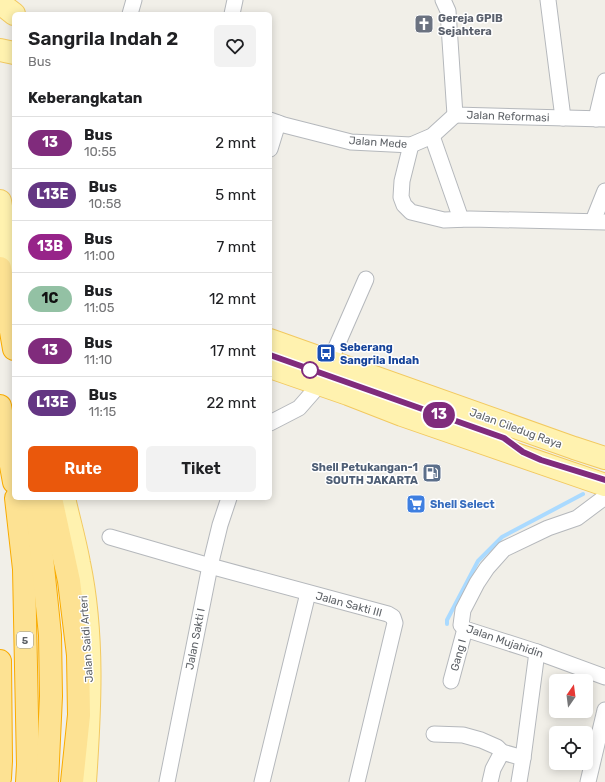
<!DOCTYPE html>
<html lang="id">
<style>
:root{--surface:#fff;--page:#f2f2f2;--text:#202124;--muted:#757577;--line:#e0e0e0;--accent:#ea580c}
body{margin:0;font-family:Rubik,sans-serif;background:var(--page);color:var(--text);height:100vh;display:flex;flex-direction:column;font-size:15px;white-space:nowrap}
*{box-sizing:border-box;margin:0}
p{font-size:13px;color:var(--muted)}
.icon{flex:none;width:22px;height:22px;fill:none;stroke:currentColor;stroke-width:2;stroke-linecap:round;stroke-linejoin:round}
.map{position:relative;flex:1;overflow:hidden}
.drawer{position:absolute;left:12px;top:12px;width:260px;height:488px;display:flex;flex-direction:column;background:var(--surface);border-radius:6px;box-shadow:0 2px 10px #0003}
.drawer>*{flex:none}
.badge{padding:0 8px;border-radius:13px;font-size:14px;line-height:26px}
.needle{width:26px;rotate:14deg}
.controls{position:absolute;left:549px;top:674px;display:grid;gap:8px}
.controls a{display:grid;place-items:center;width:44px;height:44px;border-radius:6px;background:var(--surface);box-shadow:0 2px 10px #0003;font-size:20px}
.map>.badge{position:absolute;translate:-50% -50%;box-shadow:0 0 0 2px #fff}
h2{padding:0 16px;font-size:15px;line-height:36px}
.round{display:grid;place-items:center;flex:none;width:42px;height:42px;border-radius:6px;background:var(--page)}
.headline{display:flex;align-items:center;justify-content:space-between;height:68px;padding:0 16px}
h1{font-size:19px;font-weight:600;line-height:30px}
.button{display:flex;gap:8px;margin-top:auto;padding:8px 16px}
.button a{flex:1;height:46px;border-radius:6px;background:var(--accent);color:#fff;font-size:16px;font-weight:600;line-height:46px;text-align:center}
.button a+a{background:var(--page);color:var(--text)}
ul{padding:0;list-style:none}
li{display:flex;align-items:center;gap:12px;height:52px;padding:0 16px;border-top:1px solid var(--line)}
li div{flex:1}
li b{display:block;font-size:15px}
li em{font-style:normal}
li .badge{min-width:44px;font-weight:700;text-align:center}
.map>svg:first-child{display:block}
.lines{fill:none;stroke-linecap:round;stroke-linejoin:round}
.stream{stroke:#aadaff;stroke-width:4}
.street-casing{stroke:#b5b8bc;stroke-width:17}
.primary-casing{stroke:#f2c960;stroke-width:24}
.highway-casing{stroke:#f9ab00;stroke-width:24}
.street{stroke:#fff;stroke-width:15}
.primary{stroke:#fff2af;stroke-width:22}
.highway{stroke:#fde293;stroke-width:22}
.line-casing{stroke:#fff;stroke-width:9}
.line{stroke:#802b7c;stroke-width:6}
.stop-dot{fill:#fff;stroke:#802b7c;stroke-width:2}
.labels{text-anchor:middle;stroke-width:3;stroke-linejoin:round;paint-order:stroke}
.shield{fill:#fff;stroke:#8f9295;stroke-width:1}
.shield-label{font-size:10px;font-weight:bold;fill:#5f6368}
.worship-label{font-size:11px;font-weight:bold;fill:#5b616d;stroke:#fff;text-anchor:start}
.street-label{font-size:11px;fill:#5f6368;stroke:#fff}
.transit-label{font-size:11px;font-weight:bold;fill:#164399;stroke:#fff;text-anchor:start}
.service-label{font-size:11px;font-weight:bold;fill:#4e5e75;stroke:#fff;text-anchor:end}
.shop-label{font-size:11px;font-weight:bold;fill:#366cbe;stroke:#fff;text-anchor:start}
</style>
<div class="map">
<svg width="605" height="782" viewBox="0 0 605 782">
<rect width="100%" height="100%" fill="#f1efe8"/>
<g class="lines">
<path class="stream" d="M447 624V620L478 561 502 537 583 494"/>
<defs>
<g id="street">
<path d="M443 0 448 11 455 115 605 119"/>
<path d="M548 0 563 118"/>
<path d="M130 14 134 0"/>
<path d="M232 14 235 0"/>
<path d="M596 119 605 81"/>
<path d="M270 120 284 125 351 142 411 145 432 136 455 115"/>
<path d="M432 136 461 219"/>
<path d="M411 145 402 181 401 197 404 205 411 212 444 220 470 219 605 222"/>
<path d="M270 149 278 123"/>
<path d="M593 221 605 191"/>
<path d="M270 423 299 408 320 384 366 279"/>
<path d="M605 497 577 518 548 528 504 549 487 568 477 583 463 610 461 625 465 629 537 652 605 677"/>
<path d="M110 537 210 566 388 614 393 617 395 623 357 782"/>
<path d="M451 681 465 629"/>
<path d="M434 734 463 735 481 740 497 747 502 752 523 758"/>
<path d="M167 782 210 566 220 525 229 498"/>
<path d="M262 782 308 593"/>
<path d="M490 782 493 769 502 752"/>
<path d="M519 782 523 758 537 652"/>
<path d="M588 782 605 710"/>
</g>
<g id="primary">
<path d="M0 3 14 14"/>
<path d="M0 50 14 53"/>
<path d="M0 201 14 281"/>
<path d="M270 340 574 448 605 458"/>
<path d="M270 367 348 394 402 415 605 485"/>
<path d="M64 498C69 520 75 541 79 563 94 635 90 709 85 782"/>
</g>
<g id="highway">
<path d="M0 268 14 349"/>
<path d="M0 406 14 482"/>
<path d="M16 498 24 569 28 765 27 782"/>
<path d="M36 498 50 635 51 696 47 782"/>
<path d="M51 498 69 581 78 655 79 715 72 782"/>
<path d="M0 661 1 761 0 778"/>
</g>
</defs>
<use href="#street" class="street-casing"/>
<use href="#primary" class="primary-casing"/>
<use href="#highway" class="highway-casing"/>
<use href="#street" class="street"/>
<use href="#primary" class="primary"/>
<use href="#highway" class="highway"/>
</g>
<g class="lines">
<defs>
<path id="line" d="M270 355 504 438 523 452 541 460 605 480"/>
</defs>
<use href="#line" class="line-casing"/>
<use href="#line" class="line"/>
</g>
<defs>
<symbol id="church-square" viewBox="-11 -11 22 22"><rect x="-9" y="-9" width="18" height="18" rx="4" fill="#6b7280" stroke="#fff"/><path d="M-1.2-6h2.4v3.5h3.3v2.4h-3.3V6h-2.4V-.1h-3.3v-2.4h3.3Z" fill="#fff"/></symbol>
<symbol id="bus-square" viewBox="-11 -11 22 22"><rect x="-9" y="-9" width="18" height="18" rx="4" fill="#1a4fb4" stroke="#fff"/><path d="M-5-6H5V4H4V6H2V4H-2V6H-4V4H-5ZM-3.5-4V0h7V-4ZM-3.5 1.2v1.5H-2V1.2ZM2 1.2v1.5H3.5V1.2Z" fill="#fff"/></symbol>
<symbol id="fuel-square" viewBox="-11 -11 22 22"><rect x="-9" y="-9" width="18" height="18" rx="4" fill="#5c6f8a" stroke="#fff"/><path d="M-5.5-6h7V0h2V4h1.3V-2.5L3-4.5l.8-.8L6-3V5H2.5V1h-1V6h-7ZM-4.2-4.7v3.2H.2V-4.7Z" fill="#fff"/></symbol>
<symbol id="supermarket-square" viewBox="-11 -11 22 22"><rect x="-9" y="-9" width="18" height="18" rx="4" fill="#3f7fe0" stroke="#fff"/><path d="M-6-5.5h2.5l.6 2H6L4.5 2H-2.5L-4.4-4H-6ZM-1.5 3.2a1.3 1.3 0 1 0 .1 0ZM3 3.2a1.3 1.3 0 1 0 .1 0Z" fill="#fff"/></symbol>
</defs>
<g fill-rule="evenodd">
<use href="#church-square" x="413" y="13" width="22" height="22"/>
<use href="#bus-square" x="315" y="342" width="22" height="22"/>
<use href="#fuel-square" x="421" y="462" width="22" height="22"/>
<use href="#supermarket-square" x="405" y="493" width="22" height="22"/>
</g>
<circle class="stop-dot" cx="310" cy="370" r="8"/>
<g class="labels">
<rect class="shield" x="17" y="632" width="16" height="16" rx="3"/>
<g class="shield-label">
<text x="25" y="644">5</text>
</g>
<g class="worship-label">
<text x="438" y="22">Gereja GPIB<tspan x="438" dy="13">Sejahtera</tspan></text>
</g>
<g class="street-label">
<text transform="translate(508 116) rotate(2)" y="4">Jalan Reformasi</text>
<text transform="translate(378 142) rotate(4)" y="4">Jalan Mede</text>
<text transform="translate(516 428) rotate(20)" y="4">Jalan Ciledug Raya</text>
<text transform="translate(349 604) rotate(15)" y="4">Jalan Sakti III</text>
<text transform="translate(86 639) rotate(-94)" y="4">Jalan Saidi Arteri</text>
<text transform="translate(195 639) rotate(-79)" y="4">Jalan Sakti I</text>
<text transform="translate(505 641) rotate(19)" y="4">Jalan Mujahidin</text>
<text transform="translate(458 655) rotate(-75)" y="4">Gang I</text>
</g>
<g class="transit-label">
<text x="340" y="351">Seberang<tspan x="340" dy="13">Sangrila Indah</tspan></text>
</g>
<g class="service-label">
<text x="418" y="471">Shell Petukangan-1<tspan x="418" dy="13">SOUTH JAKARTA</tspan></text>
</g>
<g class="shop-label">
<text x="430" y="508">Shell Select</text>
</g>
</g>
</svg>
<div class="controls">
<a><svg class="needle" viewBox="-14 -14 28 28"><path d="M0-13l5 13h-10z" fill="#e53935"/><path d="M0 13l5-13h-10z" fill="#757577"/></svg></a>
<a><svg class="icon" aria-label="locate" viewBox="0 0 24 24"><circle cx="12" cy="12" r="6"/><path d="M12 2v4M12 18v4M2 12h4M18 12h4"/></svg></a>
</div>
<b class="badge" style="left:439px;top:415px;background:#802b7c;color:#fff">13</b>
<section class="drawer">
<div class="headline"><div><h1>Sangrila Indah 2</h1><p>Bus</p></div><a class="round"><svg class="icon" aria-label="heart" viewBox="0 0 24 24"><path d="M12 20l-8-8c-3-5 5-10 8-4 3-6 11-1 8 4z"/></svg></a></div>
<h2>Keberangkatan</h2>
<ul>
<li><span class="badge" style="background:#802b7c;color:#fff">13</span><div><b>Bus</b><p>10:55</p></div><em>2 mnt</em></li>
<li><span class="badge" style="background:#643683;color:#fff">L13E</span><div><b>Bus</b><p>10:58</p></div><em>5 mnt</em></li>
<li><span class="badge" style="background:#972489;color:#fff">13B</span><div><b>Bus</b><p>11:00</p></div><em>7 mnt</em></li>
<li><span class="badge" style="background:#93c1a4;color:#111">1C</span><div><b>Bus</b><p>11:05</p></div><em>12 mnt</em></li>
<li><span class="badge" style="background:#802b7c;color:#fff">13</span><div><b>Bus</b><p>11:10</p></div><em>17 mnt</em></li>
<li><span class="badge" style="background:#643683;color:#fff">L13E</span><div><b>Bus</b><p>11:15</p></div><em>22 mnt</em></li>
</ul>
<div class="button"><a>Rute</a><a>Tiket</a></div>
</section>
</div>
